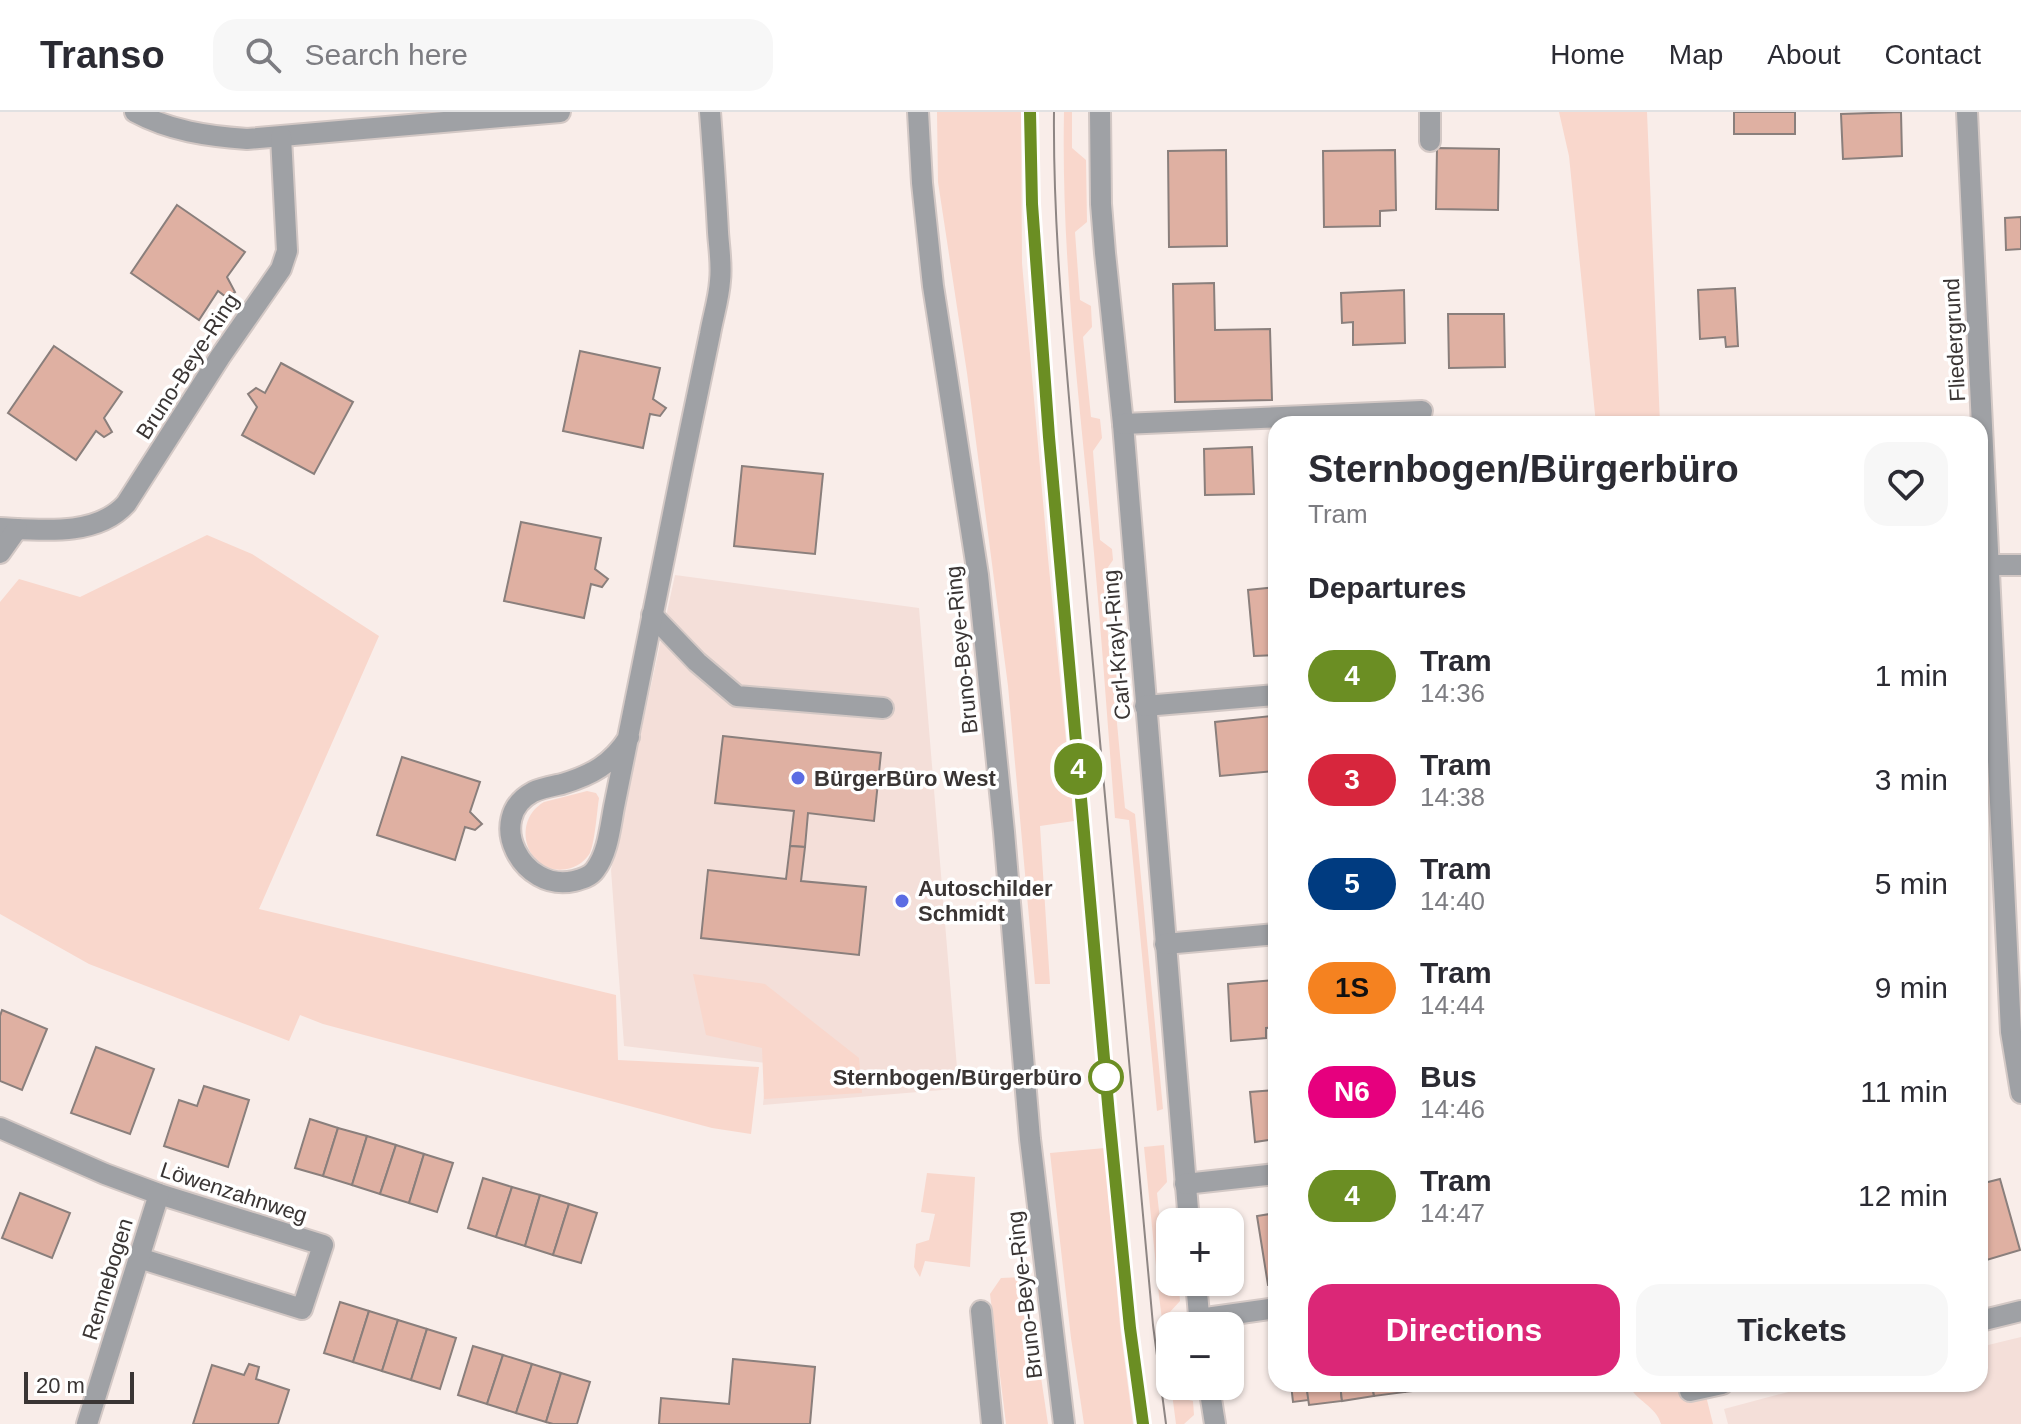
<!DOCTYPE html>
<meta charset="utf-8">
<style>
:root{--surface:#fff;--page:#f7f7f7;--text:#2b2b33;--muted:#7c7c81;--line:#e1e1e2;--accent:#db2777}
body{margin:0;font-family:Arial,sans-serif;background:var(--page);color:var(--text);height:100vh;display:flex;flex-direction:column;font-size:30px;white-space:nowrap}
*{box-sizing:border-box;margin:0}
p{font-size:26px;color:var(--muted)}
.icon{flex:none;width:44px;height:44px;fill:none;stroke:currentColor;stroke-width:2;stroke-linecap:round;stroke-linejoin:round}
.map{position:relative;flex:1;overflow:hidden}
.sheet{position:absolute;left:1268px;top:304px;width:720px;height:976px;display:flex;flex-direction:column;background:var(--surface);border-radius:24px;box-shadow:0 2px 6px #0004}
.sheet>*{flex:none}
.badge{padding:0 16px;border-radius:26px;font-size:28px;line-height:52px}
.fabs{position:absolute;left:1156px;top:1096px;display:grid;gap:16px}
.fabs a{display:grid;place-items:center;width:88px;height:88px;border-radius:16px;background:var(--surface);box-shadow:0 2px 6px #0004;font-size:40px}
.scale{position:absolute;left:24px;bottom:20px;width:110px;box-sizing:border-box;padding-left:8px;border:4px solid #3a3534;border-top:0;font-size:22px;line-height:28px;white-space:nowrap;color:#3a3534;-webkit-text-stroke:6px #fff;paint-order:stroke}
.map>.badge{position:absolute;translate:-50% -50%;box-shadow:0 0 0 4px #fff}
h2{padding:0 40px;font-size:30px;line-height:72px}
.round{display:grid;place-items:center;flex:none;width:84px;height:84px;border-radius:24px;background:var(--page)}
.headline{display:flex;align-items:center;justify-content:space-between;height:136px;padding:0 40px}
h1{font-size:38px;font-weight:700;line-height:60px}
.action{display:flex;gap:16px;margin-top:auto;padding:16px 40px}
.action a{flex:1;height:92px;border-radius:24px;background:var(--accent);color:#fff;font-size:32px;font-weight:700;line-height:92px;text-align:center}
.action a+a{background:var(--page);color:var(--text)}
ul{padding:0;list-style:none}
li{display:flex;align-items:center;gap:24px;height:104px;padding:0 40px}
li div{flex:1}
li b{display:block;font-size:30px}
li em{font-style:normal}
li .badge{min-width:88px;font-weight:700;text-align:center}
header{display:flex;align-items:center;gap:48px;box-sizing:border-box;height:112px;padding:0 40px;background:var(--surface);border-bottom:2px solid var(--line)}
header strong{font-size:38px}
nav{display:flex;gap:44px;margin-inline-start:auto;font-size:28px}
.search{width:560px;height:72px;background:var(--page);display:flex;align-items:center;gap:20px;box-sizing:border-box;padding:0 28px;border-radius:24px;color:var(--muted);font-size:30px}
.map>svg:first-child{display:block}
.built{fill:#f4dfd9}
.green{fill:#f9d7cc}
.building{fill:#dfb0a2;stroke:#8a7f7c;stroke-width:2}
.lines{fill:none;stroke-linecap:round;stroke-linejoin:round}
.minor-casing{stroke:#d3c8c5;stroke-width:24}
.minor{stroke:#9fa1a5;stroke-width:20}
.tram{stroke:#8e8684;stroke-width:2}
.line-casing{stroke:#fff;stroke-width:18}
.line{stroke:#6b8e23;stroke-width:12}
.poi-dot{fill:#5b6ce3;stroke:#fff;stroke-width:3}
.stop-dot{fill:#fff;stroke:#6b8e23;stroke-width:4}
.labels{text-anchor:middle;stroke-width:7;stroke-linejoin:round;paint-order:stroke}
.street-label{font-size:22px;fill:#3a3534;stroke:#fff}
.poi-label{font-size:22px;font-weight:bold;fill:#3a3534;stroke:#fff;text-anchor:start}
.stop-label{font-size:22px;font-weight:bold;fill:#3a3534;stroke:#fff;text-anchor:end}
</style>
<header>
<strong>Transo</strong>
<div class="search"><svg class="icon" aria-label="search" viewBox="0 0 24 24"><circle cx="10" cy="10" r="6"/><path d="M15 15l6 6"/></svg>Search here</div>
<nav><a>Home</a><a>Map</a><a>About</a><a>Contact</a></nav>
</header>
<div class="map">
<svg width="2021" height="1312" viewBox="0 0 2021 1312">
<rect width="100%" height="100%" fill="#f9ede9"/>
<g class="built">
<path d="M675 463 919 496 958 968 954 977 763 993 767 951 624 934 611 758Z"/>
<path d="M2021 1225V1312H1728L1724 1297 1818 1272H1980V1235Z"/>
</g>
<g class="green">
<path d="M937 0H1021L1022 151 1048 446 1074 709 1040 714 1050 872H1035L1008 574 967 261 938 70Z"/>
<path d="M1064 0H1072V36L1086 48 1087 110 1075 120 1080 188 1091 194 1092 215 1083 225 1091 305 1100 307 1102 326 1093 339 1100 428 1112 437 1113 448 1104 461 1110 557 1124 561 1125 582 1115 590 1125 696 1135 702 1163 997 1157 999 1129 708 1115 706C1108 618 1102 529 1094 441 1080 294 1061 147 1064 0Z"/>
<path d="M1559 0H1647L1660 312H1596L1569 44Z"/>
<path d="M207 423 252 442 379 524 259 797 616 883 618 948 759 955 751 1022 712 1016 323 912 300 903 289 929 89 852 0 802V490L19 467 80 485Z"/>
<path d="M587 679 596 681 599 686C597 699 595 729 590 741 586 748 578 754 571 756 529 768 508 711 544 690Z"/>
<path d="M693 862 765 872 859 946 862 981 764 987 762 936 706 923Z"/>
<path d="M1164 1033 1167 1070 1157 1081 1167 1170 1179 1177 1180 1189 1169 1201 1170 1214V1269L1159 1184 1144 1035Z"/>
<path d="M1105 1036 1120 1214 1133 1312H1084L1071 1226 1050 1041Z"/>
<path d="M927 1061 975 1065 970 1155 925 1149 920 1165 914 1155 916 1132 929 1128 935 1102 921 1100Z"/>
<path d="M1026 1165 1048 1312H1006L990 1182 1001 1166Z"/>
<path d="M1628 1272H1703L1713 1312H1661C1656 1294 1636 1289 1628 1272Z"/>
<path d="M1171 1274H1178L1180 1286 1193 1289 1194 1303 1184 1312H1176Z"/>
</g>
<g class="building">
<rect x="1734" y="0" width="61" height="22"/>
<path d="M1901 0 1902 44 1843 47 1841 2Z"/>
<path d="M1437 36 1499 37 1498 98 1436 97Z"/>
<path d="M1226 38 1227 134 1169 135 1168 39Z"/>
<path d="M1395 38 1396 98 1380 99V114L1324 115 1323 39Z"/>
<path d="M177 93 245 140 227 165 235 180 226 185 218 179 199 208 131 161Z"/>
<path d="M2021 105V137L2006 138 2005 106Z"/>
<path d="M1214 171 1215 218 1270 217 1272 288 1175 290 1173 172Z"/>
<path d="M1735 176 1738 234 1726 235 1725 225 1700 227 1698 178Z"/>
<path d="M1404 178 1405 231 1353 233V210L1342 211 1341 181Z"/>
<path d="M1448 202H1504L1505 255 1449 256Z"/>
<path d="M54 234 122 280 104 306 112 320 104 325 96 319 76 348 8 301Z"/>
<path d="M580 239 660 256 653 287 666 296 660 304 650 302 643 336 563 319Z"/>
<path d="M281 251 353 290 314 362 242 323 257 295 248 282 256 276 265 281Z"/>
<path d="M1252 335 1254 382 1205 383 1204 337Z"/>
<path d="M742 354 823 362 815 442 734 434Z"/>
<path d="M521 410 601 426 595 457 608 467 602 475 591 472 584 506 504 489Z"/>
<path d="M1276 475V543L1254 544 1248 478Z"/>
<path d="M1271 604 1276 659 1220 664 1215 610Z"/>
<path d="M723 624 881 641 874 709 808 701 805 735 790 734 794 699 715 691Z"/>
<path d="M402 645 480 670 470 700 482 712 475 718 465 715 455 748 377 723Z"/>
<path d="M1276 691V739L1272 692Z"/>
<path d="M790 734 805 735 801 769 866 775 859 843 701 826 708 758 786 767Z"/>
<path d="M1276 868V915L1266 916V926L1231 929 1228 872Z"/>
<path d="M2 898 47 917 22 978 0 969V904Z"/>
<path d="M1980 929 1984 979H1981L1982 993H1980Z"/>
<path d="M96 935 154 957 130 1022 71 1001Z"/>
<path d="M204 974 249 988 228 1055 164 1034 179 988 197 994Z"/>
<path d="M1276 978V1027L1255 1030 1250 980Z"/>
<path d="M310 1007 338 1016 323 1064 295 1056Z"/>
<path d="M338 1016 367 1024 352 1073 323 1064Z"/>
<path d="M367 1024 396 1033 380 1082 352 1073Z"/>
<path d="M396 1033 424 1042 409 1091 380 1082Z"/>
<path d="M424 1042 453 1051 437 1100 409 1091Z"/>
<path d="M483 1066 512 1075 496 1125 468 1116Z"/>
<path d="M2000 1067 2020 1138 1980 1150V1072Z"/>
<path d="M512 1075 540 1083 525 1134 496 1125Z"/>
<path d="M20 1081 70 1101 52 1146 2 1126Z"/>
<path d="M540 1083 569 1092 553 1143 525 1134Z"/>
<path d="M569 1092 597 1101 581 1151 553 1143Z"/>
<path d="M1276 1101V1172L1268 1173 1257 1104Z"/>
<path d="M340 1190 369 1199 353 1250 324 1241Z"/>
<path d="M369 1199 398 1208 382 1259 353 1250Z"/>
<path d="M398 1208 427 1217 411 1268 382 1259Z"/>
<path d="M427 1217 456 1226 440 1277 411 1268Z"/>
<path d="M473 1234 503 1243 487 1292 458 1283Z"/>
<path d="M503 1243 532 1252 516 1301 487 1292Z"/>
<path d="M733 1247 815 1255 810 1312H659L661 1286 729 1292Z"/>
<path d="M249 1252 259 1255 256 1267 289 1278 278 1312H193L212 1253 244 1263Z"/>
<path d="M532 1252 561 1261 546 1310 516 1301Z"/>
<path d="M561 1261 590 1270 577 1312H553L546 1310Z"/>
<path d="M1291 1272H1306L1309 1288 1293 1290Z"/>
<path d="M1306 1272H1340L1342 1289 1309 1293Z"/>
<path d="M1340 1272H1372L1374 1284 1342 1289Z"/>
<path d="M1372 1272H1404L1405 1280 1374 1284Z"/>
<path d="M1404 1272H1437V1276L1405 1280Z"/>
</g>
<g class="lines">
<defs>
<g id="minor">
<path d="M135 0C170 19 207 24 247 27L560 0"/>
<path d="M918 0 922 71 933 174 978 463 1004 720 1030 1027 1064 1312"/>
<path d="M1100 0 1101 92 1105 141 1123 312 1189 1110"/>
<path d="M1430 0V29"/>
<path d="M1967 0 2011 920 2021 981"/>
<path d="M1123 312 1422 299"/>
<path d="M0 416C41 418 96 425 126 392L220 245 281 157 287 139 281 25"/>
<path d="M0 441 17 417"/>
<path d="M1990 453H2021"/>
<path d="M652 503 697 550 737 584 883 596"/>
<path d="M1145 594 1276 583"/>
<path d="M629 625C612 652 592 663 562 672 553 674 541 676 533 680 484 706 522 781 574 769 582 767 590 765 595 758 608 741 610 716 614 695 638 581 659 466 683 352 692 309 701 265 710 222 713 205 719 186 720 169 722 153 719 136 718 120 716 80 713 40 710 0"/>
<path d="M1165 832 1276 822"/>
<path d="M0 1016 105 1062 159 1082 323 1133 302 1197 139 1146"/>
<path d="M1185 1072 1276 1062"/>
<path d="M1196 1170 1200 1214"/>
<path d="M981 1199 992 1312"/>
<path d="M1199 1207 1276 1196"/>
<path d="M1980 1209 2021 1199"/>
<path d="M1209 1274 1215 1312"/>
<path d="M1690 1279 1722 1272"/>
<path d="M87 1312 159 1082"/>
</g>
</defs>
<use href="#minor" class="minor-casing"/>
<use href="#minor" class="minor"/>
<g class="tram">
<path d="M1030 0 1032 92 1049 325 1109 1003 1130 1216 1143 1312"/>
<path d="M1054 0C1053 107 1063 215 1072 321L1153 1213 1166 1312"/>
</g>
</g>
<g class="lines">
<defs>
<path id="line" d="M1030 0 1032 92 1049 325 1109 1003 1130 1216 1143 1312"/>
</defs>
<use href="#line" class="line-casing"/>
<use href="#line" class="line"/>
</g>
<g class="poi-dot">
<circle cx="798" cy="666" r="8"/>
<circle cx="902" cy="789" r="8"/>
</g>
<circle class="stop-dot" cx="1106" cy="965" r="16"/>
<g class="labels">
<g class="street-label">
<text transform="translate(1954 228) rotate(-93)" y="8">Fliedergrund</text>
<text transform="translate(187 254) rotate(-57)" y="8">Bruno-Beye-Ring</text>
<text transform="translate(1116 533) rotate(-95)" y="8">Carl-Krayl-Ring</text>
<text transform="translate(961 538) rotate(-96)" y="8">Bruno-Beye-Ring</text>
<text transform="translate(234 1080) rotate(18)" y="8">Löwenzahnweg</text>
<text transform="translate(107 1167) rotate(-73)" y="8">Rennebogen</text>
<text transform="translate(1024 1183) rotate(-97)" y="8">Bruno-Beye-Ring</text>
</g>
<g class="poi-label">
<text x="814" y="674">BürgerBüro West</text>
<text x="918" y="784">Autoschilder<tspan x="918" dy="25">Schmidt</tspan></text>
</g>
<g class="stop-label">
<text x="1082" y="973">Sternbogen/Bürgerbüro</text>
</g>
</g>
</svg>
<div class="fabs">
<a>+</a>
<a>−</a>
</div>
<div class="scale">20 m</div>
<b class="badge" style="left:1078px;top:657px;background:#6b8e23;color:#fff">4</b>
<section class="sheet">
<div class="headline"><div><h1>Sternbogen/Bürgerbüro</h1><p>Tram</p></div><a class="round"><svg class="icon" aria-label="heart" viewBox="0 0 24 24"><path d="M12 20l-8-8c-3-5 5-10 8-4 3-6 11-1 8 4z"/></svg></a></div>
<h2>Departures</h2>
<ul>
<li><span class="badge" style="background:#6b8e23;color:#fff">4</span><div><b>Tram</b><p>14:36</p></div><em>1 min</em></li>
<li><span class="badge" style="background:#d7263d;color:#fff">3</span><div><b>Tram</b><p>14:38</p></div><em>3 min</em></li>
<li><span class="badge" style="background:#003b80;color:#fff">5</span><div><b>Tram</b><p>14:40</p></div><em>5 min</em></li>
<li><span class="badge" style="background:#f58220;color:#111">1S</span><div><b>Tram</b><p>14:44</p></div><em>9 min</em></li>
<li><span class="badge" style="background:#e6007e;color:#fff">N6</span><div><b>Bus</b><p>14:46</p></div><em>11 min</em></li>
<li><span class="badge" style="background:#6b8e23;color:#fff">4</span><div><b>Tram</b><p>14:47</p></div><em>12 min</em></li>
</ul>
<div class="action"><a>Directions</a><a>Tickets</a></div>
</section>
</div>
